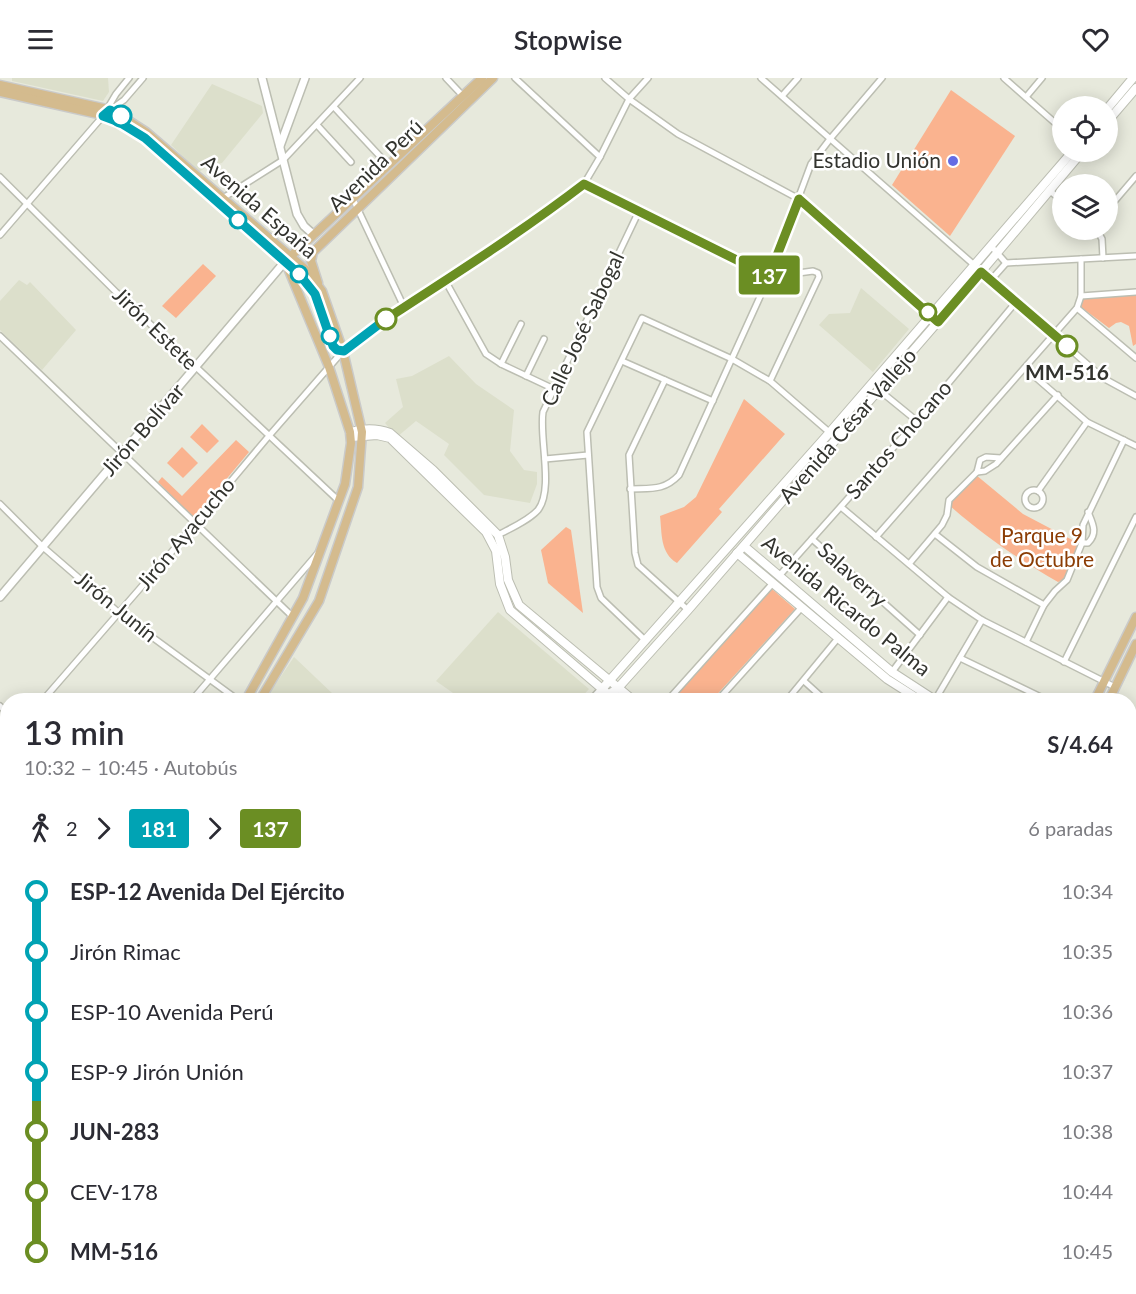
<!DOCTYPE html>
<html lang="es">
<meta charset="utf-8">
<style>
:root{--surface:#fff;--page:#f2f2f3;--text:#2b2b33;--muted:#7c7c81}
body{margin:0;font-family:Lato,sans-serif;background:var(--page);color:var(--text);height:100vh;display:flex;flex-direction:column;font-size:22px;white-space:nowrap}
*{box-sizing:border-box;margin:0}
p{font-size:20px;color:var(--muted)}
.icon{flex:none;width:33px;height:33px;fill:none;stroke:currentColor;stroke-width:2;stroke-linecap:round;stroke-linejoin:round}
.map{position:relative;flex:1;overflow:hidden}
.details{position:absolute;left:0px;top:615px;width:1137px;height:602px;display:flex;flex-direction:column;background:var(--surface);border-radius:24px 24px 0 0;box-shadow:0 3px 15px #0003}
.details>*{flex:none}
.badge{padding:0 12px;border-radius:4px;font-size:21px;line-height:39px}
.fabs{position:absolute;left:1052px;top:18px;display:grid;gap:12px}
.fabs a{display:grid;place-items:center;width:66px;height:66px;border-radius:50%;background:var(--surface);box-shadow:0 3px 15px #0003;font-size:30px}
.map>.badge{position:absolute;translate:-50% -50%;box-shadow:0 0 0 3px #fff}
.legs{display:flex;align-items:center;gap:9px;height:66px;padding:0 24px;font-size:20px}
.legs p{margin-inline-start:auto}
.headline{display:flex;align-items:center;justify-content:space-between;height:102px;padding:0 24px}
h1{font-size:33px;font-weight:600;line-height:45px}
ul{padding:0 24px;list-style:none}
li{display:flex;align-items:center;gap:21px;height:60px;font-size:22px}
li i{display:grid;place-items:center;width:9px;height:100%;margin:0 8px;background:currentColor}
li i::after{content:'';width:15px;height:15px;margin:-8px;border:4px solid;border-radius:50%;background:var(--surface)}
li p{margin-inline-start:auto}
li:first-child i{background:linear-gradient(#0000 50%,currentColor 0)}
li:last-child i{background:linear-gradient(currentColor 50%,#0000 0)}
header{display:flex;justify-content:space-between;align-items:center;height:78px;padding:0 24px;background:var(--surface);font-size:27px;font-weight:600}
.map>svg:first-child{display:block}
.built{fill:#dcdfcb}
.green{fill:#fab38f}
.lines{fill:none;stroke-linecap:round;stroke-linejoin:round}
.minor-casing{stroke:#bcbeb2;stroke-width:8}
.tertiary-casing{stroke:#bcbeb2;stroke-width:10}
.secondary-casing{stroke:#bcbeb2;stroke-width:10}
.primary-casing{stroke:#cacac9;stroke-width:11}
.minor{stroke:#fff;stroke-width:5}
.tertiary{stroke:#fff;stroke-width:7}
.secondary{stroke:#fff;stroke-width:8}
.primary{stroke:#d4bb8e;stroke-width:8}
.line-1-casing{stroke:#fff;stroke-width:14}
.line-2-casing{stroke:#fff;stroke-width:14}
.line-1{stroke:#00a3b4;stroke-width:9}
.line-2{stroke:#6b8e23;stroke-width:9}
.stop-1-dot{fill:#fff;stroke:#00a3b4;stroke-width:3}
.poi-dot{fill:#656ce4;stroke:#fff;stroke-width:2}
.stop-2-dot{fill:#fff;stroke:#6b8e23;stroke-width:3}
.labels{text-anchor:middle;stroke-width:5;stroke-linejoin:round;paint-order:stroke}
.poi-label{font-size:21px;fill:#33342f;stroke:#fff;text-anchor:end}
.street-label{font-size:21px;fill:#33342f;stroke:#fff}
.stop-label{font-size:21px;font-weight:bold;fill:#33342f;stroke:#fff}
.park-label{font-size:21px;fill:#8b3c04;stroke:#fff}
</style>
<header><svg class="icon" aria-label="menu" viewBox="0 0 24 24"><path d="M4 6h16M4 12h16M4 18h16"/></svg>Stopwise<svg class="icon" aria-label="heart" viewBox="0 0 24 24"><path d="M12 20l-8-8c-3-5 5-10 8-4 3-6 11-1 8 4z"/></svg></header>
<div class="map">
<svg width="1136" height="1216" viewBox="0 0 1136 1216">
<rect width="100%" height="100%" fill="#e7e9dc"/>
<g class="built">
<path d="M12 0H108L109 14 103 23 12 3Z"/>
<path d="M212 6 262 28 263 35 222 85 208 88 199 94 171 67Z"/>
<path d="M19 202 27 207 30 204 76 252 42 292 0 252V223Z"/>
<path d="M861 210 909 251 873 294 819 247 829 236 850 235Z"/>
<path d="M449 278 476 306 514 332 510 373 524 392 537 394V406L530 425 484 417 444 377 449 366 416 343 397 359 385 345 403 329 396 301 412 298Z"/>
<path d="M498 534 589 611 579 622H463L436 603Z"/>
<path d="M294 579 335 618 329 622H265Z"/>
</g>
<g class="green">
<path d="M951 12 1015 58 950 158 892 107Z"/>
<path d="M203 186 216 198 176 240 162 228Z"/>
<path d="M1136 216V266L1133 268 1129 248 1121 244 1116 245 1109 250 1081 229 1084 218Z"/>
<path d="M744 321 785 356 719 431 722 434 677 485C660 475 662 455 660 438L684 429 696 419Z"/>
<path d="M202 346 219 363 207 375 190 359Z"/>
<path d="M236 362 249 374 194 440 158 404 162 399 182 418Z"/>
<path d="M182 369 198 385 183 400 167 385Z"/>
<path d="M976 397 1023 436 1080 466 1063 502 1058 504C1018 481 984 458 949 427Z"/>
<path d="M566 449 571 452 583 535 548 505 541 472Z"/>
<path d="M772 511 795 531 712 622H671Z"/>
<path d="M734 1209H944L939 1216H728Z"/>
</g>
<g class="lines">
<defs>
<g id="minor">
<path d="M446 0 463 18"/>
<path d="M515 0 600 79"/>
<path d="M605 0 629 21 678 56 799 121 932 238"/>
<path d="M761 0 1103 300 1136 318"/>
<path d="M1004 0 1062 51"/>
<path d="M782 18 798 0"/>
<path d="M1026 19 1042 0"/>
<path d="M334 29 389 88"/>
<path d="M110 32 124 22 143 0"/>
<path d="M317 47 351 84"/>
<path d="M0 99 116 214 339 423"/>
<path d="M584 106 769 199 813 193 818 195 819 199 770 303"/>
<path d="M1049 112 1062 123"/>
<path d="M223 120 283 82 360 0"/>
<path d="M353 121 404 229"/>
<path d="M1107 132 1136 98"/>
<path d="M1097 152 1102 161 1103 180"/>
<path d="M0 157 103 38 116 16 129 0"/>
<path d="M991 168 1006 185"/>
<path d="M1006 185 1136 178"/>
<path d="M991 202 1006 185"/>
<path d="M446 204 486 276 501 286 554 311"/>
<path d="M1081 218 1136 214"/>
<path d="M1077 230 1136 280"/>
<path d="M0 258 293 539"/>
<path d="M622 283 713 323"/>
<path d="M501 286 521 246"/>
<path d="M1025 290 1087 344 1136 368"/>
<path d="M526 298 544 261"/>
<path d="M665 302 629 377 635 475 638 487 688 532"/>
<path d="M879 312 917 343"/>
<path d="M545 381 588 377"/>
<path d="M977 394 985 393 996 386 1058 317"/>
<path d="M630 411C651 410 664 413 679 397L769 199 811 86 830 61 882 0"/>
<circle cx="1034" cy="421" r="9"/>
<path d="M1038 413 1087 344"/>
<path d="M0 426 43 469 118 534 238 622"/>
<path d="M841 429 948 519 982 542 1115 609"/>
<path d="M935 456 977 489 1044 527"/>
<path d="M498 457C511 450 528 443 538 432 554 411 539 360 543 334L639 133"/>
<path d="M876 459 1077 230 1081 218V181"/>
<path d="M812 461 920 557"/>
<path d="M1082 465H1088C1098 455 1093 446 1088 434"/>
<path d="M909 486 942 447 947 437 949 422 977 394 980 382 986 379 1001 380"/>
<path d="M779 498 917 343 1016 224"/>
<path d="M646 563 601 520 597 509 587 354 642 240 732 281 770 303 836 360"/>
<path d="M1026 564 1044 527 1055 513 1067 502 1082 465 1083 447 1124 362"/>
<path d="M960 580 1047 622"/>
<path d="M1064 584 1136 439"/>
<path d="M892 594 948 519"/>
<path d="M804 603 825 622"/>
<path d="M43 622 169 477 268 359 343 273 376 248 446 204 547 134 584 106 600 79 629 21 648 0"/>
<path d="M192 622 318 475"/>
<path d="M668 622 773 505"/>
<path d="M718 622 802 529"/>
<path d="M787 622 839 559"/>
<path d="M935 622 982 542"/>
<path d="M0 628 8 636"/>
<path d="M0 672 8 663"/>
<path d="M1130 722 1136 708"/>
<path d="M1130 827 1136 812"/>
<path d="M0 843 8 834"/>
<path d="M1130 873 1136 874"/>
<path d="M1130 898 1136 890"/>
<path d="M0 1057 8 1081"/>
<path d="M1130 1074 1136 1073"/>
<path d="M0 1112 8 1105"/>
<path d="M1130 1121H1136"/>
<path d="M1130 1179 1136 1171"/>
<path d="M1130 1206 1136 1212"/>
<path d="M137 1209 139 1216"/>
<path d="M234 1209 242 1216"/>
<path d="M310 1209 317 1216"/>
<path d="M364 1209 367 1216"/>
<path d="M461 1209 464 1216"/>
<path d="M148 1216 173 1213"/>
<path d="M424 1216 444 1209"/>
<path d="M656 1216 661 1209"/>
<path d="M941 1216 946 1209"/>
<path d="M1098 1216 1103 1209"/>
</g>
<g id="tertiary">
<path d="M262 0 297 136 304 148 314 157"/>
<path d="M280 68 305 0"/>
<path d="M0 519 288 180"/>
<path d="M592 622 602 611"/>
<path d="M0 843 8 851"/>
<path d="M0 1031 8 1038"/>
<path d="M47 1209 50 1216"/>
<path d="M519 1209 522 1216"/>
<path d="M529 1209 532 1216"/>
<path d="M1025 1209 1038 1216"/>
<path d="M1043 1209 1058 1216"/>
<path d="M35 1216 41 1209"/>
</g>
<g id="secondary">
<path d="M1107 31 1133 0"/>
<path d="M1107 44 1136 10"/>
<path d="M350 354C364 350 377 350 390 355L433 392 498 457 505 479 508 502 519 527 633 622"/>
<path d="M351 359 377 357 390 360 486 454 496 473 500 506 510 532 615 622"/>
<path d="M744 468 892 594 935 622"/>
<path d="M737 475 887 601 920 622"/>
<path d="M602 611 830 354 1072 74"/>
<path d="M608 617 618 610 688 532 981 194 1082 74"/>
<path d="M1130 1014 1136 1018"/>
<path d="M1130 1026 1136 1029"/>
</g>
<g id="primary">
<path d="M0 7 107 31 118 36 146 54 305 191 322 213 343 273 362 354 358 409 319 523 260 622"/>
<path d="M0 14 102 37 125 48"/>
<path d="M169 81 299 196 315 216 333 268 343 273"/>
<path d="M290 179 482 0"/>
<path d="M318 205 311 183 313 174 493 0"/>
<path d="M246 622 303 520 345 406 351 365 350 354 329 289 285 183"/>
<path d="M1095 622 1136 539"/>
<path d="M1109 622 1136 566"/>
<path d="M1130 717 1136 721"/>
<path d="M1130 729 1136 732"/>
<path d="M0 954 8 946"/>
<path d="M0 966 8 958"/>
<path d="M705 1216 711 1209"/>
<path d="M717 1216 723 1209"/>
</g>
</defs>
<use href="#minor" class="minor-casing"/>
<use href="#tertiary" class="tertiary-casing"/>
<use href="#secondary" class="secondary-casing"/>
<use href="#primary" class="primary-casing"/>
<use href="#minor" class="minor"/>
<use href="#tertiary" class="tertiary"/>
<use href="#secondary" class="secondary"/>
<use href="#primary" class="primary"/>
</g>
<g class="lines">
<defs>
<path id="line-1" d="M121 38 110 32 103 38 119 44 145 60 299 196 315 216 333 268 337 272 344 273 386 241"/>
<path id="line-2" d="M386 241C454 197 520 155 584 106L769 198 799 121 938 244 981 194 1067 268"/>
</defs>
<use href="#line-1" class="line-1-casing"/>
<use href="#line-2" class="line-2-casing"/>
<use href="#line-1" class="line-1"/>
<use href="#line-2" class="line-2"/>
</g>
<g class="stop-1-dot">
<circle cx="121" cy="38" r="10"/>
<circle cx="238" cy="142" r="8"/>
<circle cx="299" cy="196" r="8"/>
<circle cx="330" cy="258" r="8"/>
</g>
<circle class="poi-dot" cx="953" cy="83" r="6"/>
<g class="stop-2-dot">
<circle cx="928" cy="234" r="8"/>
<circle cx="386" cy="241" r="10"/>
<circle cx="1067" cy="268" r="10"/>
</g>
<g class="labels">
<g class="poi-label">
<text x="941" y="90">Estadio Unión</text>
</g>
<g class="street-label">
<text transform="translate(376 88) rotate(-44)" y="7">Avenida Perú</text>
<text transform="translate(259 129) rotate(41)" y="7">Avenida España</text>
<text transform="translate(155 251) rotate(44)" y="7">Jirón Estete</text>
<text transform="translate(583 251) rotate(-65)" y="7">Calle José Sabogal</text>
<text transform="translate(848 348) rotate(-49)" y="7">Avenida César Vallejo</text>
<text transform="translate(143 352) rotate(-49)" y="7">Jirón Bolívar</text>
<text transform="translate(899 362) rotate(-49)" y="7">Santos Chocano</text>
<text transform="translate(186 456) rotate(-50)" y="7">Jirón Ayacucho</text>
<text transform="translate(852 497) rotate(42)" y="7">Salaverry</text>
<text transform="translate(846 528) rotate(39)" y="7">Avenida Ricardo Palma</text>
<text transform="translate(116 529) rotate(39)" y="7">Jirón Junín</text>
</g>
<g class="stop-label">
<text x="1067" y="302">MM-516</text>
</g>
<g class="park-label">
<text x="1042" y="465">Parque 9<tspan x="1042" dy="24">de Octubre</tspan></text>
</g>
</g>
</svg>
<div class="fabs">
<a><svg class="icon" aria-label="locate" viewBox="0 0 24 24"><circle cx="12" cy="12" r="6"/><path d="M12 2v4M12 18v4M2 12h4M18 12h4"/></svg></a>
<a><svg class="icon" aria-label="layers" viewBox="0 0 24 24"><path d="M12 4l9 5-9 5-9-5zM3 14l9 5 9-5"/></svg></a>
</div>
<b class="badge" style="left:769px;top:197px;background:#6b8e23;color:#fff">137</b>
<section class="details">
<div class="headline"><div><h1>13 min</h1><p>10:32 – 10:45 · Autobús</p></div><b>S/4.64</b></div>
<div class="legs"><svg class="icon" aria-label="walk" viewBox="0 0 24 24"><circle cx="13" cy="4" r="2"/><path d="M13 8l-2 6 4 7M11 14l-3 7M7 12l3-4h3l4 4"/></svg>2<svg class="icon" aria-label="forward" viewBox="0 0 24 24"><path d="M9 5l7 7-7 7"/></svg><b class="badge" style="background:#00a3b4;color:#fff">181</b><svg class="icon" aria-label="forward" viewBox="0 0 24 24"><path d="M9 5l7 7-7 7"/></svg><b class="badge" style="background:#6b8e23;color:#fff">137</b><p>6 paradas</p></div>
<ul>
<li><i style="color:#00a3b4"></i><b>ESP-12 Avenida Del Ejército</b><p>10:34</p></li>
<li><i style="color:#00a3b4"></i><span>Jirón Rimac</span><p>10:35</p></li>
<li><i style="color:#00a3b4"></i><span>ESP-10 Avenida Perú</span><p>10:36</p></li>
<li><i style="color:#00a3b4"></i><span>ESP-9 Jirón Unión</span><p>10:37</p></li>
<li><i style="color:#6b8e23"></i><b>JUN-283</b><p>10:38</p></li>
<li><i style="color:#6b8e23"></i><span>CEV-178</span><p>10:44</p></li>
<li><i style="color:#6b8e23"></i><b>MM-516</b><p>10:45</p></li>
</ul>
</section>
</div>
